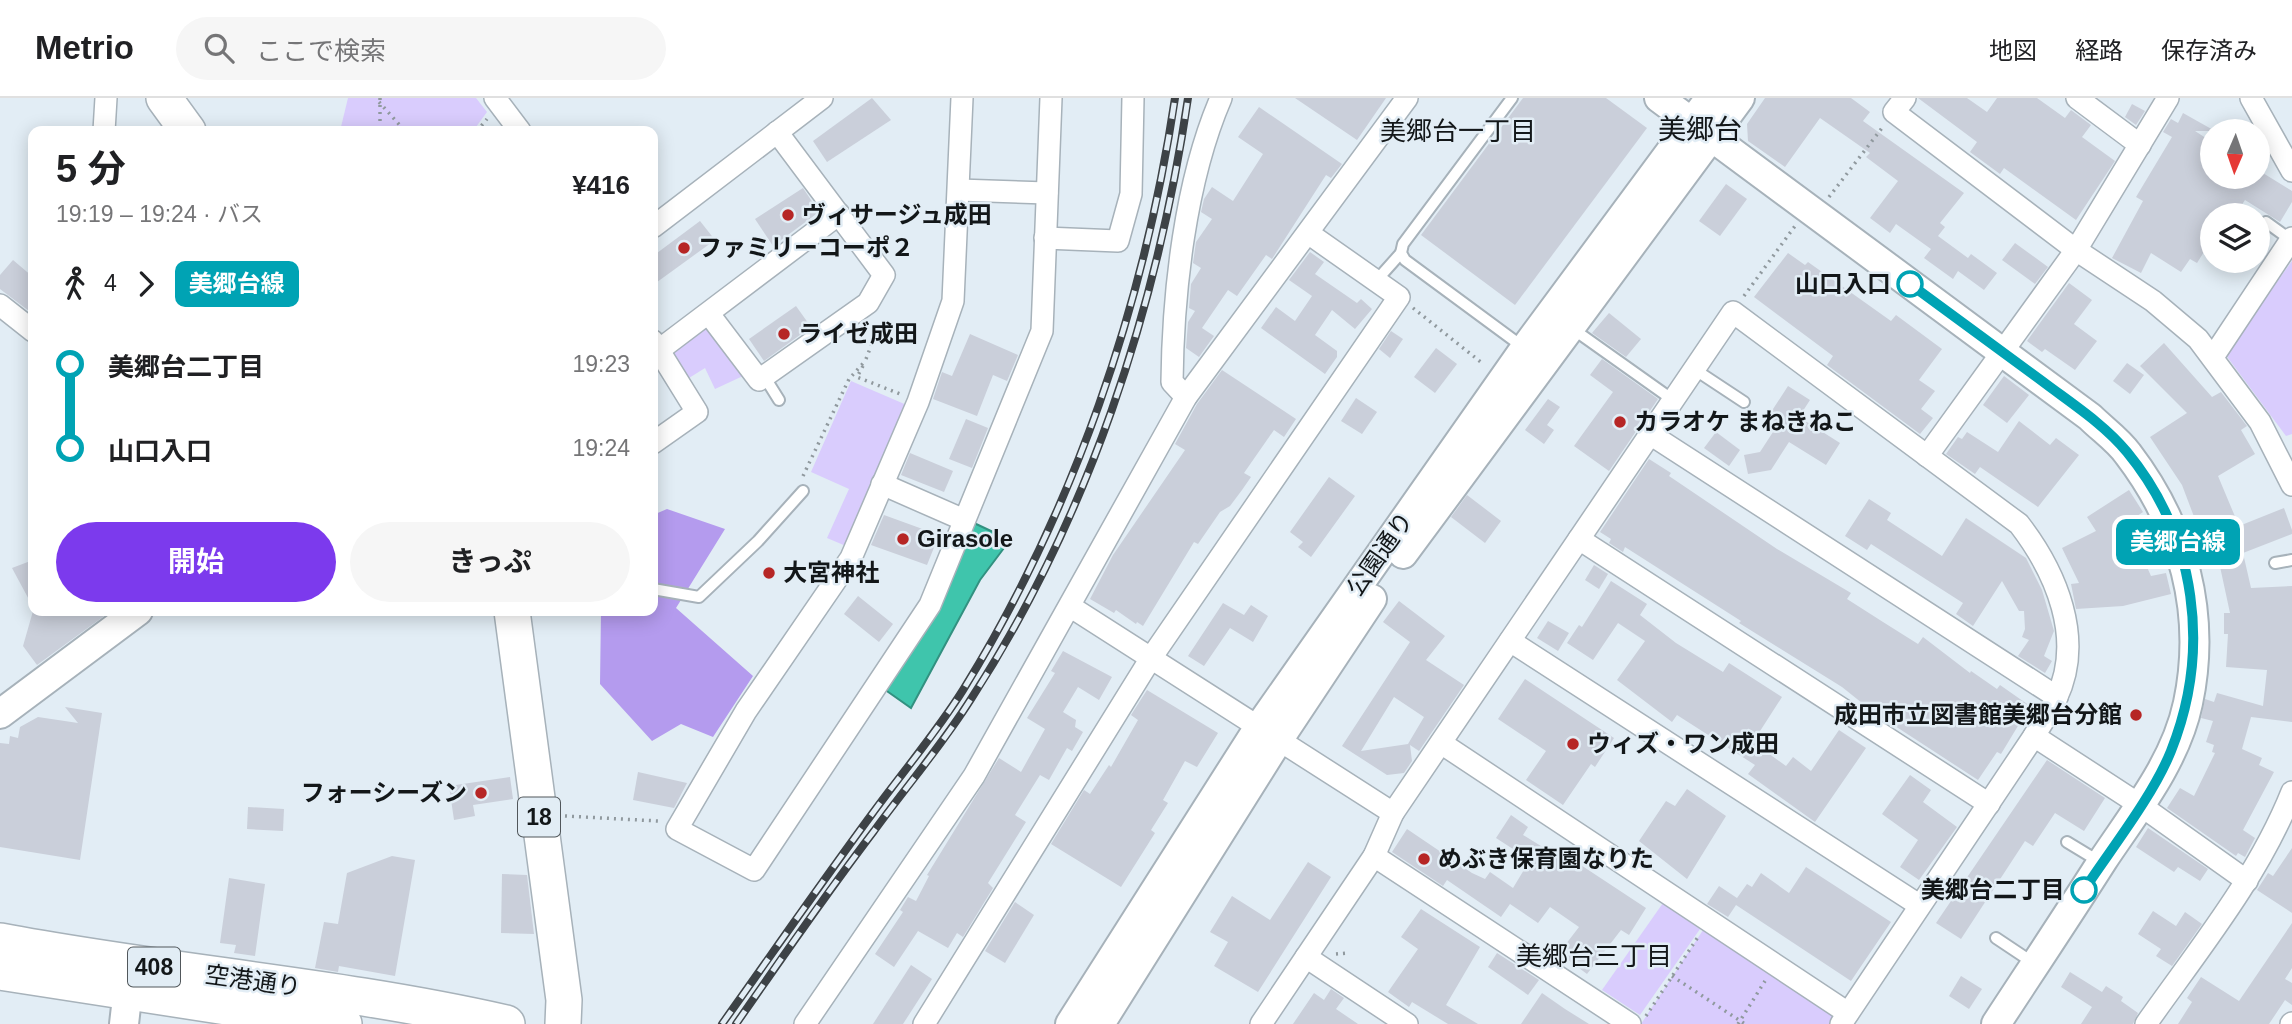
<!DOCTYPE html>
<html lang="ja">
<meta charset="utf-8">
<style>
:root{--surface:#fff;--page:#f6f6f6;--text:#202124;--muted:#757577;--line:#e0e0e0;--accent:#7c3aed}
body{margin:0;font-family:Helvetica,"Noto Sans JP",sans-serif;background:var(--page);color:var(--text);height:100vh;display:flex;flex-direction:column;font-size:26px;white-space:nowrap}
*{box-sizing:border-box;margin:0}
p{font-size:23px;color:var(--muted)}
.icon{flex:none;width:38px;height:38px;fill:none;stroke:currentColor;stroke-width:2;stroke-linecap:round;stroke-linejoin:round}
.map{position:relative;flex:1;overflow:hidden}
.drawer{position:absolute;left:28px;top:28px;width:630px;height:490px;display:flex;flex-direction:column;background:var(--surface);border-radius:14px;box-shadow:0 4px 18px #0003}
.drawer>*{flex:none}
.badge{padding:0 14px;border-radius:10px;font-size:24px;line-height:46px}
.needle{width:46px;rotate:182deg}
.controls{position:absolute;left:2200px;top:21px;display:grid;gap:14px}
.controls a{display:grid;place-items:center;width:70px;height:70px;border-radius:50%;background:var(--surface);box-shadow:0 4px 18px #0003;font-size:35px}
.map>.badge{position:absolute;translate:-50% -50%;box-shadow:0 0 0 4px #fff}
.legs{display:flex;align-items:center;gap:10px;height:77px;padding:0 28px;font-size:23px}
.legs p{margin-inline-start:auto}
.overview{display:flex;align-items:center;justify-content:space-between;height:119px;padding:0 28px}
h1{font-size:38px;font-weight:700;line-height:52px}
.primary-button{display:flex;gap:14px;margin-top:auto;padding:14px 28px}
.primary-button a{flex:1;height:80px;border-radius:42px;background:var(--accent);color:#fff;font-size:28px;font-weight:700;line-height:80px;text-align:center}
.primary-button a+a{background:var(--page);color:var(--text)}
ul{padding:0 28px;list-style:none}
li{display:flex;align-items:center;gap:24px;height:84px;font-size:26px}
li i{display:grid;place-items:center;width:10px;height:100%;margin:0 9px;background:currentColor}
li i::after{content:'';width:18px;height:18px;margin:-9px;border:5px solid;border-radius:50%;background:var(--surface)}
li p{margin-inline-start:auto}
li:first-child i{background:linear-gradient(#0000 50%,currentColor 0)}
li:last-child i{background:linear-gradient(currentColor 50%,#0000 0)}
header{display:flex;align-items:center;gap:42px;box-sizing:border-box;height:98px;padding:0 35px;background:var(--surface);border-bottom:2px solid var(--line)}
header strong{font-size:33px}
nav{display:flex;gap:38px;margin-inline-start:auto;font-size:24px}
.search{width:490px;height:63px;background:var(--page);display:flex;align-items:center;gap:18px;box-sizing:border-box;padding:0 24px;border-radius:38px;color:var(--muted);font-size:26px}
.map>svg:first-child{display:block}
.green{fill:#d9ccfd}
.forest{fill:#b49bee}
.water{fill:#3fc5ac;stroke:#329180;stroke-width:2}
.building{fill:#cacfda;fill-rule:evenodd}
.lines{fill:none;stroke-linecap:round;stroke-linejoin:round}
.service-casing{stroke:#a7b2ba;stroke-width:14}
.minor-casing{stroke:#a7b2ba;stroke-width:24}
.tertiary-casing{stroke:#a7b2ba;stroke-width:32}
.primary-casing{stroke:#a7b2ba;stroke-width:38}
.trunk-casing{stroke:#a7b2ba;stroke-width:40}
.path{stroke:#90999e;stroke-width:3.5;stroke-dasharray:2 5;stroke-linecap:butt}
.service{stroke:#fff;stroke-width:10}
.minor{stroke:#fff;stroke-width:21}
.tertiary{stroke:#fff;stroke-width:28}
.primary{stroke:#fff;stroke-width:35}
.trunk{stroke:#fff;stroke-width:37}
.rail-casing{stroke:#3d4246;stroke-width:8}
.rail{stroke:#e2edf5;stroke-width:5;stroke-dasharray:16;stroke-linecap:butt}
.line-1-casing{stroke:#fff;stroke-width:16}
.line-1{stroke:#00a3b4;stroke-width:10}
.poi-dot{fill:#b62625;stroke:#e2edf5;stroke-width:2.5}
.stop-1-dot{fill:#fff;stroke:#00a3b4;stroke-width:3.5}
.labels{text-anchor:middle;stroke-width:5;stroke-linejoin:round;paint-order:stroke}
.shield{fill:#e2edf5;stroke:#51575b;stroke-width:2}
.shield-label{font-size:23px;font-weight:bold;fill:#131719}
.poi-label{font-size:24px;font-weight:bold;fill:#131719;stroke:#e2edf5;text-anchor:start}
.stop-label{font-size:24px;font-weight:bold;fill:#131719;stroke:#e2edf5;text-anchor:end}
.street-label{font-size:24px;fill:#131719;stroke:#e2edf5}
.neighbourhood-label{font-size:26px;fill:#131719;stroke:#e2edf5}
.quarter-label{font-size:28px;fill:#131719;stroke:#e2edf5}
</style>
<header>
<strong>Metrio</strong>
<div class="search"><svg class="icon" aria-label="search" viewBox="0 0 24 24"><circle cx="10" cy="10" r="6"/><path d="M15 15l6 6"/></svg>ここで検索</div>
<nav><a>地図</a><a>経路</a><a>保存済み</a></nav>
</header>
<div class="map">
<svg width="2292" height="926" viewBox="0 0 2292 926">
<rect width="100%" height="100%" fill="#e2edf5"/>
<g class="green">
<path d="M348 0H476L487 14 473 33H340Z"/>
<path d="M2292 163V336L2286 338 2225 256Z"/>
<path d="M707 226 743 278 715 291 705 270 689 280 671 253Z"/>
<path d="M851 283 909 308 846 448 827 440 849 391 811 374Z"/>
<path d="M1663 805 1700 831 1640 917 1602 892Z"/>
<path d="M1709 823 1846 914 1838 926H1641Z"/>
</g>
<path class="forest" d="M667 411 725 431 676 510 753 578 713 639 681 626 652 643 600 586 601 513H653V417Z"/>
<path class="water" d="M974 425 1010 442 980 482 911 610 884 591Z"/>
<g class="building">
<path d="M872 0 891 22 827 64 813 43Z"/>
<path d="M1295 0H1386L1357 42Z"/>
<path d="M1523 0H1606L1647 30 1515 207 1421 137Z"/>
<path d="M1765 0H1851L1870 14 1863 23 1964 95 1940 125 1945 129 1938 138 1968 160 1971 156 1997 175 1984 192 1958 173 1953 181 1924 160 1931 151 1896 126 1890 135 1870 120 1898 83 1866 59 1870 55 1820 20 1785 69 1748 43 1747 26Z"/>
<path d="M1918 0H1967L1987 14 1997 0H2037L2065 20 2071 12 2091 27 2082 39 2115 63 2076 122 2004 70 2000 76 1970 54 1977 44Z"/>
<path d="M2132 6 2145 13 2136 27 2125 19Z"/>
<path d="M1259 9 1342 66 1331 80 1326 77 1272 161 1266 157 1237 198 1228 192 1202 230 1214 238 1199 259 1186 250 1188 224 1195 213 1189 210 1191 186 1201 170 1193 165 1196 144 1212 121 1201 114 1204 101 1212 89 1233 103 1263 56 1238 39Z"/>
<path d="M2183 15 2215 33H2195L2212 44V79H2258V72L2292 93V104L2280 124 2245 102 2235 117H2212V141L2197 165 2190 161 2181 174 2151 155 2141 175 2112 160 2143 103 2136 99 2172 39 2163 34 2171 21 2178 25Z"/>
<path d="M1726 86 1747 101 1720 138 1699 123Z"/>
<path d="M803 90 819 114 773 148 755 121Z"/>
<path d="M700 123 715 142 653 187V158Z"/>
<path d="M2015 145 2048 169 2035 186 2002 162Z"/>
<path d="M1310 154 1324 164 1315 176 1357 205 1361 201 1372 211 1355 231 1332 212 1315 237 1337 253V259L1325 276 1261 230 1276 209 1295 223 1312 198 1289 182Z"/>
<path d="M1788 155 1805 167 1808 164 1891 223 1896 217 1942 251 1919 282 1935 293 1921 311 1933 320 1920 336 1827 267 1833 258 1754 199Z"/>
<path d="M13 162 33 179V216L0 191V177Z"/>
<path d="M2069 185 2092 202 2074 226 2097 243 2075 272 2045 251 2042 254 2027 243Z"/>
<path d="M796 208 811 229 764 263 749 241Z"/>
<path d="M1609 215 1641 241 1626 259 1592 235Z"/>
<path d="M1391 233 1403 241 1390 260 1379 251Z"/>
<path d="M970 236 1018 257 1007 283 993 277 977 318 933 301 942 274 952 278Z"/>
<path d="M2164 245 2212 299 2221 294 2247 328 2241 332 2255 356 2218 378 2239 428 2284 410 2292 432V436L2243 455 2251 490 2292 488V624L2251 619 2242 651 2262 660 2259 667 2274 674 2243 732 2255 740 2245 759 2238 755 2236 758 2167 710 2180 690 2194 698 2215 655 2212 654 2214 647 2206 644 2213 623 2201 620 2205 601 2214 604 2217 595 2263 608 2267 572 2226 569 2228 536H2224V515H2230L2216 450 2207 453 2182 387 2150 339 2187 315 2140 268Z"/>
<path d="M1436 250 1457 266 1435 295 1414 279Z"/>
<path d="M1602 261 1658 301 1609 373 1574 348 1613 294 1590 277Z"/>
<path d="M2127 265 2144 277 2130 296 2113 283Z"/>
<path d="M1222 272 1296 321 1284 339 1274 332 1244 375 1251 379 1242 392 1230 408 1220 414 1198 446 1194 444 1143 528 1137 524 1136 526 1116 512 1114 515 1090 501 1113 457 1185 352 1175 346 1197 306Z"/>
<path d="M2004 278 2029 297 2007 325 1983 307Z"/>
<path d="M1788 288 1810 302 1799 319 1840 345 1826 367 1789 344 1771 372 1748 376 1744 357 1760 354 1773 334 1762 328Z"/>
<path d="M1356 300 1377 314 1362 336 1341 323Z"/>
<path d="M1548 301 1560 309 1547 327 1554 332 1544 346 1525 332Z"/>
<path d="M966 321 988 330 972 370 949 361Z"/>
<path d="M2019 323 2050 347 2056 340 2079 357 2038 409 1980 369 1975 376 1946 356 1958 339 1962 341 1967 334 1998 354Z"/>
<path d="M1716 334 1740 352 1729 368 1704 350Z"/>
<path d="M910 355 953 373 944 394 901 377Z"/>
<path d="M1649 361 1671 375 1669 378 1777 451 1851 495 1847 501 1883 524 1918 546 1923 539 1970 575 1971 573 1997 591 2000 587 2030 608 2001 656 1997 654 1978 682 1872 613 1842 589 1739 525 1741 523 1625 449 1623 454 1609 445 1611 441 1600 434Z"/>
<path d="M1329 379 1355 398 1311 459 1298 449 1303 444 1290 434Z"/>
<path d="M2129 392 2143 414 2127 425 2151 478 2166 475 2171 496 2123 508 2076 511 2071 486 2079 485 2062 450 2096 433 2087 419Z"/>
<path d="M1467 397 1501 423 1485 445 1451 419Z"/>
<path d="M1869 401 1891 415 1887 422 1942 458 1966 420 2026 460 2042 492 2054 533 2044 558 2052 563 2045 575 2018 558 2029 542 2022 539 2025 531 2024 513H2019L2002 483 1973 528 1956 516 1963 505 1871 446 1867 452 1845 438Z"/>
<path d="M884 417 939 437 927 467 871 447Z"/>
<path d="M33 462V509L12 470Z"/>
<path d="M1594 467 1608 476 1599 491 1585 482Z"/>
<path d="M1611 483 1647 506 1640 517 1676 545 1723 574 1729 565 1782 599 1753 644 1786 668 1793 659 1811 673 1839 632 1866 650 1815 724 1748 676 1755 667 1677 617 1672 624 1617 582 1645 543 1618 525 1593 562 1567 545 1579 527 1582 529Z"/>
<path d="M858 498 893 526 879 544 844 516Z"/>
<path d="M1399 503 1445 538 1426 562 1464 587 1419 653 1410 647 1412 663 1404 675 1387 677 1342 648 1410 544 1383 524ZM1394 599 1424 619 1408 646 1361 653Z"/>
<path d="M1223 505 1244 517 1251 507 1268 518 1253 544 1230 530 1204 568 1188 558Z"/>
<path d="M33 513H111L37 567 23 548Z"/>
<path d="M1548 523 1569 535 1558 553 1537 540Z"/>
<path d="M1063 553 1112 579 1099 602 1078 589 1063 614 1076 622 1075 629 1083 634 1072 653 1067 650 1049 682 1040 677 1015 717 1026 724 988 785 993 790 963 839 957 835 948 850 918 833 894 869 875 856 903 814 900 812 908 799 916 803 929 778 927 777 999 660 1021 674 1045 631 1027 620 1055 575 1051 573Z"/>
<path d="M1525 581 1614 640 1595 669 1591 666 1563 707 1526 682 1546 653 1498 621Z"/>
<path d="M1147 592 1218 635 1197 669 1185 663 1163 702 1168 705 1151 732 1155 735 1121 789 1051 746 1084 692 1090 696 1109 667 1111 669 1138 622 1131 617Z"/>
<path d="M65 609 102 615 80 762 0 749V645L9 646 10 638 18 640 20 629 38 619 78 625Z"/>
<path d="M2047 662 2105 700 2084 733 2055 715 2033 748 2025 743 1961 841 1936 825Z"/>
<path d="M638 674 687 685 674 710 633 702Z"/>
<path d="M1910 677 1931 692 1923 704 1957 729 1919 782 1900 769 1918 742 1882 716Z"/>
<path d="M510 679 513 701 473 707 475 718 454 722 449 688Z"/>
<path d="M1687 691 1726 718 1687 781 1639 743 1666 703 1675 708Z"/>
<path d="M248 709 284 711 283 733 247 731Z"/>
<path d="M1511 717 1528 729 1523 737 1549 753 1552 748 1646 810 1629 837 1621 832 1587 876 1559 855 1579 829 1550 809 1538 825 1510 806 1501 819 1447 782 1443 788 1392 754 1407 731 1472 775 1485 781 1490 774 1513 790 1530 762 1496 740Z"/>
<path d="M2148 730 2208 771 2200 783 2178 769 2174 774 2136 749Z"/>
<path d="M2292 750V815L2257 792 2268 775 2273 778Z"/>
<path d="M392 758 415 762 395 878 339 868 338 874 315 870 324 824 338 826 347 775Z"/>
<path d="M1308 764 1331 779 1258 894 1214 868 1228 844 1210 834 1232 798 1270 822Z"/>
<path d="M1806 769 1891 824 1851 883 1736 807 1728 819 1707 806 1719 788 1737 800 1747 786 1752 789 1761 775 1789 795Z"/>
<path d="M502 776 527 777 534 836 501 835Z"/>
<path d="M229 780 265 786 255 858 234 855 236 847 220 845Z"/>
<path d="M1015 804 1034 817 1005 865 985 853Z"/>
<path d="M1421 811 1480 849 1446 907 1478 926H1448L1412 904 1409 909 1388 894 1418 851 1401 839Z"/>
<path d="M2153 813 2176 828 2185 814 2202 826 2172 868 2156 858 2161 851 2138 836Z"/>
<path d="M2292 825V870L2285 881 2292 885V907L2285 902 2269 926H2178L2192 904 2187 900 2201 879 2239 903Z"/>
<path d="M1497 855 1539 882 1528 897 1488 869Z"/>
<path d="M911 867 932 881 903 926H873Z"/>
<path d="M2070 874 2102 894 2106 888 2123 899 2121 903 2138 915 2133 926H2081L2092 909 2061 889Z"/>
<path d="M1961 878 1982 891 1969 911 1949 898Z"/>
<path d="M1331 891 1344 900 1336 911 1358 926H1293L1314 895 1324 902Z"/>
<path d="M1542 895 1565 911 1589 926H1521Z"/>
</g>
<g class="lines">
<defs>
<g id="service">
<path d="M1512 0 1403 146 1401 155 1405 162 1523 249"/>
<path d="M2266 124 2291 142"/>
<path d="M1376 183 1401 155"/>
<path d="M1573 231 1673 302"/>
<path d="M1694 271 1744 304"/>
<path d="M764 278 779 302"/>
<path d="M2275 465 2292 462"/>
<path d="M653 491 699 499 758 443 803 393"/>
<path d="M2067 744 2100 764"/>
<path d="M1996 840 2035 866"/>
</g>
<g id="minor">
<path d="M495 0 520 33"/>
<path d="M962 0 953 203 918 304 851 460 746 613 677 731 754 772 930 507 1042 233 1051 0"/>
<path d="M1905 0 1894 14 2076 152 2153 203 2198 241 2260 324 2292 387"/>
<path d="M2077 0 2140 47"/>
<path d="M2251 0 2292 73"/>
<path d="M104 33 106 0"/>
<path d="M959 92 1047 95"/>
<path d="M653 129 822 0"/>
<path d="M1045 140 1118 143 1131 96 1133 0"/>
<path d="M0 207 33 233"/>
<path d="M709 216 759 282 868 205 884 177 777 34"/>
<path d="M653 243 697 314 653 345"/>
<path d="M659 252 839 116"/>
<path d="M2213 259 2292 140"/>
<path d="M1186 299 1172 284C1173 195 1185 83 1221 0"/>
<path d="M1650 336 2057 599"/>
<path d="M1927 358 2076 152 2168 0"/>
<path d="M882 386 964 422"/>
<path d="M1579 441 1989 706"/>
<path d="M1071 509 1393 715"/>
<path d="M1510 543 1919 807"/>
<path d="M2034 638 2140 707 2247 783"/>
<path d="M1441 645 1848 915"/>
<path d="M1374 758 1630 926"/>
<path d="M1306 859 1407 926"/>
<path d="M805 926 974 678 1186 299 1407 0"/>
<path d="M924 926 1151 560 1399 199 1308 135"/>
<path d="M1261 926 1374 758 1393 715 1733 214 2019 426C2056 474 2085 541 2056 601 2050 614 2041 626 2034 638L1841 926"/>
<path d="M2146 926C2199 851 2258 779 2292 694"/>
<path d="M2291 926 2292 925"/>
</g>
<g id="tertiary">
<path d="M1659 0 2090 319C2102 331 2118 342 2128 356 2183 428 2207 515 2188 605 2176 663 2135 714 2103 762 2068 817 2032 871 1996 926"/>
<path d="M1403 456 1740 0"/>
<path d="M0 616 138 513"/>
<path d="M124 926 128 891"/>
<path d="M1070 926 1259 629 1525 250 1710 0"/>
<path d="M1100 926 1279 641 1372 501"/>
</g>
<g id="primary">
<path d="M164 0 188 33"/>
<path d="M512 513 564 902 563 926"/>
</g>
<g id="trunk">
<path d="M0 844C168 876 339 888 506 926"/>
<path d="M0 873 343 926"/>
</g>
</defs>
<use href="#service" class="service-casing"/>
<use href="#minor" class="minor-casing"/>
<use href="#tertiary" class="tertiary-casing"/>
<use href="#primary" class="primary-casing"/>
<use href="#trunk" class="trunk-casing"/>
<g class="path">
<path d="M380 0V33"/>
<path d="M379 4 405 33"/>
<path d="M477 33 487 21"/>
<path d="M1829 99 1882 30"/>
<path d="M1744 198 1795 128"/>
<path d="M1413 210 1482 265"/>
<path d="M866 261 876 235 873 226"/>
<path d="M863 268 857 279 900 296"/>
<path d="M803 378 849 281 866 262"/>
<path d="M565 718 658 723"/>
<path d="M1336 856 1348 855"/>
<path d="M1672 878 1745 926"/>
<path d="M1646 918 1698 839"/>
<path d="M1738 926 1765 883"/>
</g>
<use href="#service" class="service"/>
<use href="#minor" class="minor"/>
<use href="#tertiary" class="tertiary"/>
<use href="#primary" class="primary"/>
<use href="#trunk" class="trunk"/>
<defs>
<g id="rail">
<path d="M722 926C772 856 821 785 872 716 902 675 936 635 963 592 1074 412 1144 208 1175 0"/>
<path d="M736 926C781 861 826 796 874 733 906 689 942 647 971 601 1088 421 1157 211 1188 0"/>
</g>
</defs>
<use href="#rail" class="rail-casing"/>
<use href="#rail" class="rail"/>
</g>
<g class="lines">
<defs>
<path id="line-1" d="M1910 186C1954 218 1998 251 2042 283 2071 305 2104 326 2127 354 2197 439 2211 553 2171 653 2153 698 2111 751 2084 792"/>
</defs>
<use href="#line-1" class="line-1-casing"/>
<use href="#line-1" class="line-1"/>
</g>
<g class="poi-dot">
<circle cx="788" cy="117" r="7"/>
<circle cx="684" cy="150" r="7"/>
<circle cx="784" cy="236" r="7"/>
<circle cx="1620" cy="324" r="7"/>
<circle cx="903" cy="441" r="7"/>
<circle cx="769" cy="475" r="7"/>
<circle cx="2136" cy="617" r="7"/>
<circle cx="1573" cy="646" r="7"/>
<circle cx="481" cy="695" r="7"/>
<circle cx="1424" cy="761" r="7"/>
</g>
<g class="stop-1-dot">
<circle cx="1910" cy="186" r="12"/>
<circle cx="2084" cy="792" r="12"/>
</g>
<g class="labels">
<g class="shield">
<rect x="518" y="699.5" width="42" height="39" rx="5"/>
<rect x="128" y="849.5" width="52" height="39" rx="5"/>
</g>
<g class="shield-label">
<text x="539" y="727">18</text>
<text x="154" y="877">408</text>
</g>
<g class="poi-label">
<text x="802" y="125">ヴィサージュ成田</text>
<text x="698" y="158">ファミリーコーポ２</text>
<text x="798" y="244">ライゼ成田</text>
<text x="1634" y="332">カラオケ まねきねこ</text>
<text x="917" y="449">Girasole</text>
<text x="783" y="483">大宮神社</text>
<text x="2122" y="625" text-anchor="end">成田市立図書館美郷台分館</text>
<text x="1587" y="654">ウィズ・ワン成田</text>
<text x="467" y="703" text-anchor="end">フォーシーズン</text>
<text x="1438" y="769">めぶき保育園なりた</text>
</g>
<g class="stop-label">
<text x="1891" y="194">山口入口</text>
<text x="2065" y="800">美郷台二丁目</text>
</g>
<g class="street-label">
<text transform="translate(1380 456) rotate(-55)" y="8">公園通り</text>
<text transform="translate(253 883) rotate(8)" y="8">空港通り</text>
</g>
<g class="neighbourhood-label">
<text x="1458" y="42">美郷台一丁目</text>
<text x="1594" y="867">美郷台三丁目</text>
</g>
<g class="quarter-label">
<text x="1700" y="41">美郷台</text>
</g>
</g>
</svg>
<div class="controls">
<a><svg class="needle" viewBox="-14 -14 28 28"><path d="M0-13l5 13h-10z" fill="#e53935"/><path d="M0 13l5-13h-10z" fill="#757577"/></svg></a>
<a><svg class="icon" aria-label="layers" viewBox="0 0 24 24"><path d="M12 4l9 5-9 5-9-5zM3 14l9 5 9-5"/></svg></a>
</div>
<b class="badge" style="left:2178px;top:444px;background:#00a3b4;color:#fff">美郷台線</b>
<section class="drawer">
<div class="overview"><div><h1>5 分</h1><p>19:19 – 19:24 · バス</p></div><b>¥416</b></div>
<div class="legs"><svg class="icon" aria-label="walk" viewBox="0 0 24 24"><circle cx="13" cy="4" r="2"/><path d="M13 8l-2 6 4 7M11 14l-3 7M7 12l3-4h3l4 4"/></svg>4<svg class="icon" aria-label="forward" viewBox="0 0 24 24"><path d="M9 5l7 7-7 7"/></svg><b class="badge" style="background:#00a3b4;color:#fff">美郷台線</b></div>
<ul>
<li><i style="color:#00a3b4"></i><b>美郷台二丁目</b><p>19:23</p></li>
<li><i style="color:#00a3b4"></i><b>山口入口</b><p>19:24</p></li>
</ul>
<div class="primary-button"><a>開始</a><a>きっぷ</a></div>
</section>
</div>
